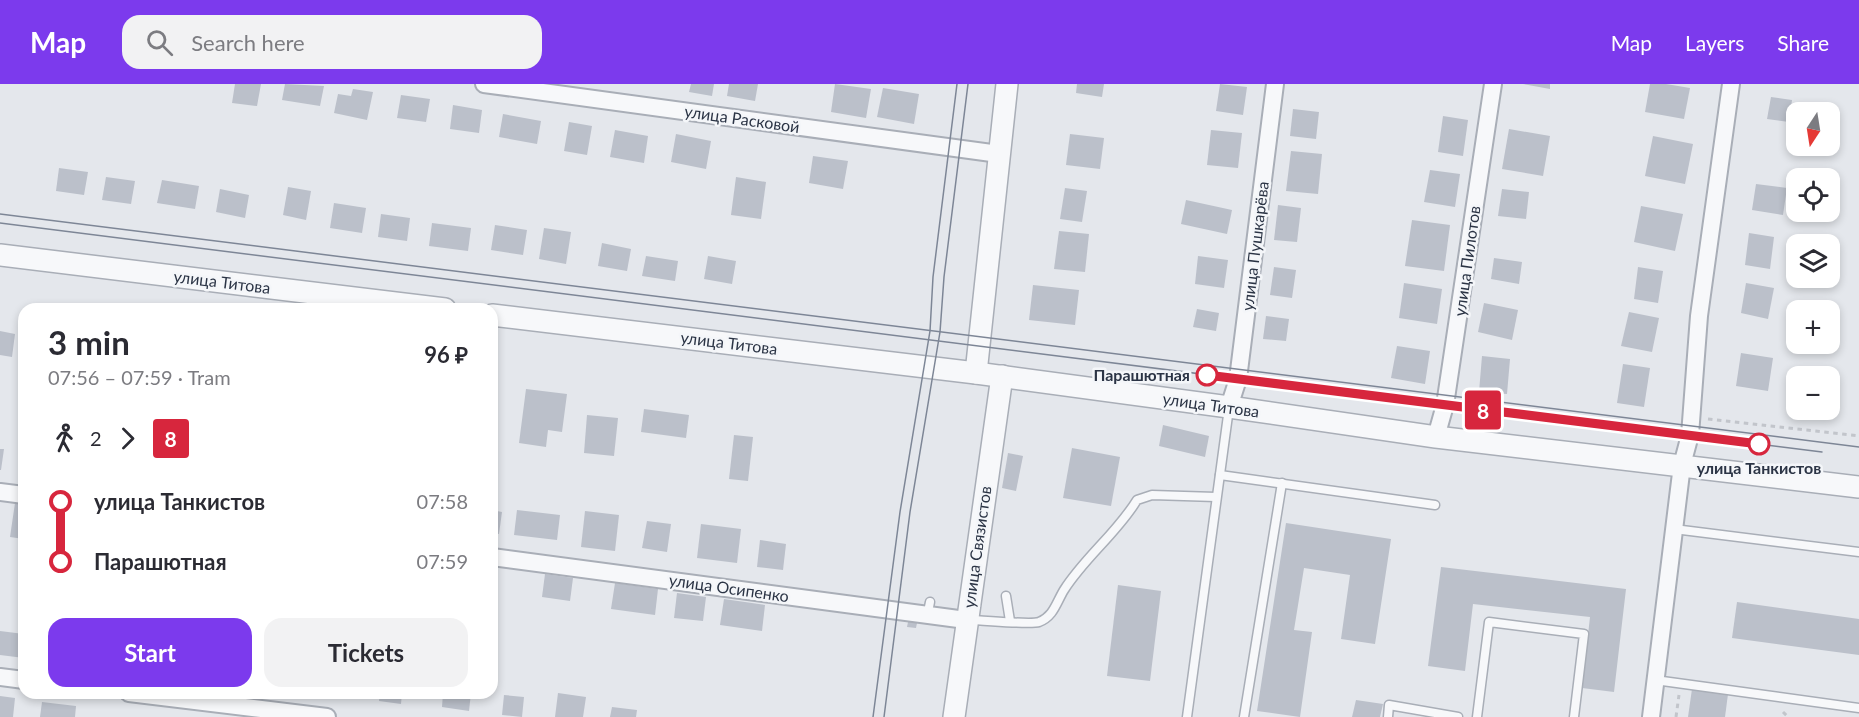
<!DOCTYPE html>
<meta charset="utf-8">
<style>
:root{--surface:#fff;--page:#f2f2f3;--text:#2b2b33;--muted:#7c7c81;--accent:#7c3aed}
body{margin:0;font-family:Lato,sans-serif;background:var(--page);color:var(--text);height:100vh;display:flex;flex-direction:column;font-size:22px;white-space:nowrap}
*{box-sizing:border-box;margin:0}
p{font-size:20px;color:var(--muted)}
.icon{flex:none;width:33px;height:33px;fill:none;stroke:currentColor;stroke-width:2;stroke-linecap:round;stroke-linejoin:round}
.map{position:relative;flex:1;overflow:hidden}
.side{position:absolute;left:18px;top:219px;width:480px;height:396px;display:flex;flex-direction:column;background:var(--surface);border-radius:18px;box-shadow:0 3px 9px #0003}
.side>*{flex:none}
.badge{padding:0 12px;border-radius:4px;font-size:21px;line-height:39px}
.needle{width:39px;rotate:192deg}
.buttons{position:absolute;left:1786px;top:18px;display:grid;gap:12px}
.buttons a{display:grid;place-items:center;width:54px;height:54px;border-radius:12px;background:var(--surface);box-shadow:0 3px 9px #0003;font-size:30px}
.map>.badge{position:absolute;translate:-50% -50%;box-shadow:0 0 0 3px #fff}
.legs{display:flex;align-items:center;gap:9px;height:66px;padding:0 30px;font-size:20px}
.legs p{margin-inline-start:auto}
.overview{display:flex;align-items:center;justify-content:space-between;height:102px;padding:0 30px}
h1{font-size:33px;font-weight:700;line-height:45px}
.button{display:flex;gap:12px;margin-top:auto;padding:12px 30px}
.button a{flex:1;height:69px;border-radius:18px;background:var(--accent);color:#fff;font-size:24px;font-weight:700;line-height:69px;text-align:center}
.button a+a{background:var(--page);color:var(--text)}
ul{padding:0 30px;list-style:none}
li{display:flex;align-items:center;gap:21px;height:60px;font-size:22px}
li i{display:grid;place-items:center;width:9px;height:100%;margin:0 8px;background:currentColor}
li i::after{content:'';width:15px;height:15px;margin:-8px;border:4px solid;border-radius:50%;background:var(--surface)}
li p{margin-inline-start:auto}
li:first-child i{background:linear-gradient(#0000 50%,currentColor 0)}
li:last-child i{background:linear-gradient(currentColor 50%,#0000 0)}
header{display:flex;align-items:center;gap:36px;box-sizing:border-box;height:84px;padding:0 30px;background:var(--accent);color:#fff}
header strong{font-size:28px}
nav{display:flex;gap:33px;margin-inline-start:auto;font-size:21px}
.search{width:420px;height:54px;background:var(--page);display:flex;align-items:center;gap:15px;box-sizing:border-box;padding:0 21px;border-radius:18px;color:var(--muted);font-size:22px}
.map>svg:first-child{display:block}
.building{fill:#bbc0ca}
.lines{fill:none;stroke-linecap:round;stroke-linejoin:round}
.service-casing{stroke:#a9aeb7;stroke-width:11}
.minor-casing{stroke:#a9aeb7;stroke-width:20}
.tertiary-casing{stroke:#a9aeb7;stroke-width:24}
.path{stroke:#c2c5cb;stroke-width:3;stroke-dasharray:4.5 4.5;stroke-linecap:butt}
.service{stroke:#f7f8fa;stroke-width:8}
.minor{stroke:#f7f8fa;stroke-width:16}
.tertiary{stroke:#f7f8fa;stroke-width:21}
.tram{stroke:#7d8696;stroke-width:1.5}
.line-1-casing{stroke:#fff;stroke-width:14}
.line-1{stroke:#d7263d;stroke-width:9}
.stop-1-dot{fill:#fff;stroke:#d7263d;stroke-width:3}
.labels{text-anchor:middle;stroke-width:5;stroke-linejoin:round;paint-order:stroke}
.street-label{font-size:16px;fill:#2b3445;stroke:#f4f6f9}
.stop-label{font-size:16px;font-weight:bold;fill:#2b3445;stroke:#f4f6f9;text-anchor:end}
</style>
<header>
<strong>Map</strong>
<div class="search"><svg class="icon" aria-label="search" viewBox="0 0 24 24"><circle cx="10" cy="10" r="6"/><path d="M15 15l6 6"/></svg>Search here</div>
<nav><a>Map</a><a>Layers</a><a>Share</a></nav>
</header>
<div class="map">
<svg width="1859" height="633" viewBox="0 0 1859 633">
<rect width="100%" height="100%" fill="#e4e7ec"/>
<g class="building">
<path d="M235 0H261L257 22 232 19Z"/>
<path d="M285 0 324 2 320 22 282 16Z"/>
<path d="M691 0H714L712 12 689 8Z"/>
<path d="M729 0H758L755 17 727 12Z"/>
<path d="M835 0 871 5 866 34 831 28Z"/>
<path d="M1077 0H1104L1102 13 1076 9Z"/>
<path d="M1220 0 1247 3 1243 31 1216 27Z"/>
<path d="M1523 0H1550V5Z"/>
<path d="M1650 0H1666L1690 4 1684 35 1645 28Z"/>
<path d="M883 4 919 10 914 40 877 33Z"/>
<path d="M353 5 373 8 367 36 334 29 338 10 351 12Z"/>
<path d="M401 11 430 15 426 38 397 34Z"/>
<path d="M1771 13 1792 16 1789 38 1767 35Z"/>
<path d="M453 21 482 26 479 49 450 45Z"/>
<path d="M1293 25 1319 28 1316 55 1290 52Z"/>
<path d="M503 30 541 37 537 60 499 53Z"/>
<path d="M1443 32 1468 36 1463 72 1438 68Z"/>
<path d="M569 38 592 42 587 71 564 67Z"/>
<path d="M1509 45 1550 52 1543 92 1502 85Z"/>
<path d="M615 46 648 52 644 79 610 73Z"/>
<path d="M1211 46 1242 49 1238 84 1207 81Z"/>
<path d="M676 50 711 57 706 85 671 78Z"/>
<path d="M1070 50 1104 54 1100 85 1066 81Z"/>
<path d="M1653 52 1693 60 1685 100 1645 92Z"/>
<path d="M1291 67 1322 70 1318 110 1286 107Z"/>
<path d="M813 72 848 77 843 105 809 99Z"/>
<path d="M59 84 88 88 84 111 56 107Z"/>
<path d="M1430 86 1460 90 1455 123 1424 118Z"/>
<path d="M106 93 135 97 131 120 102 116Z"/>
<path d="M736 93 766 98 761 135 731 131Z"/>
<path d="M162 96 199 102 195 125 157 119Z"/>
<path d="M1756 100 1787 104 1783 131 1752 126Z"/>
<path d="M288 103 311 107 306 136 283 131Z"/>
<path d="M1065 104 1087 107 1082 138 1060 135Z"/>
<path d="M220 105 249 111 245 134 216 128Z"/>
<path d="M1502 105 1529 108 1526 135 1498 132Z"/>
<path d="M1186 116 1232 126 1227 150 1181 140Z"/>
<path d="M334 119 366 124 362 149 330 144Z"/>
<path d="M1278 121 1301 124 1297 158 1274 156Z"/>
<path d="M1641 122 1683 130 1675 167 1634 158Z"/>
<path d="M381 130 410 134 407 157 378 153Z"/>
<path d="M1412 136 1450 141 1444 187 1405 182Z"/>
<path d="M432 139 471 144 468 167 429 162Z"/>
<path d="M495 141 527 146 523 171 491 166Z"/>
<path d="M544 144 571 148 566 180 539 175Z"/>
<path d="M1059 147 1089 150 1085 188 1054 185Z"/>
<path d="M1749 149 1774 153 1770 185 1745 181Z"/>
<path d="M602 159 631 165 627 187 598 182Z"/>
<path d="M646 172 678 177 675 197 642 192Z"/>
<path d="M708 172 736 177 732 200 704 195Z"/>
<path d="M1198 172 1228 176 1224 204 1195 200Z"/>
<path d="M1494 174 1522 178 1519 200 1491 195Z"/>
<path d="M1274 183 1296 186 1292 214 1270 211Z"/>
<path d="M1638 183 1663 187 1658 219 1634 215Z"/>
<path d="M1404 199 1442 205 1437 240 1399 234Z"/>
<path d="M1746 199 1774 204 1768 235 1741 229Z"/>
<path d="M1033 201 1079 206 1075 241 1029 236Z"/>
<path d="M1484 219 1518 226 1512 256 1478 248Z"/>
<path d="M1197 225 1219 229 1216 247 1193 243Z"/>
<path d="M1629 228 1659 234 1652 268 1621 262Z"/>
<path d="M1266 232 1289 235 1286 257 1263 255Z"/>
<path d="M0 247 15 250 12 273 0 271Z"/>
<path d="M1397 262 1430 267 1425 300 1391 294Z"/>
<path d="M1741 269 1773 274 1768 307 1736 302Z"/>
<path d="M1482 272 1510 275 1507 310 1479 308Z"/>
<path d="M1623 280 1650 284 1644 323 1617 319Z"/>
<path d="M526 305 567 310 562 348 548 346 546 363 519 359Z"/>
<path d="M644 325 689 331 686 354 641 348Z"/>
<path d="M587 331 618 334 614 372 584 369Z"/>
<path d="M1163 341 1209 352 1205 373 1159 362Z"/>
<path d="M734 351 753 353 748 397 729 395Z"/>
<path d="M1072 364 1120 373 1111 422 1063 414Z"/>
<path d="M0 365H4L1 386H0Z"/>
<path d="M1008 369 1023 372 1016 407 1002 404Z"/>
<path d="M15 419 24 420V455L10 453Z"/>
<path d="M492 426 502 428 499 450 492 449Z"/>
<path d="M517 426 560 431 557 456 514 451Z"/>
<path d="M585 427 619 431 615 467 581 463Z"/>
<path d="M647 437 671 440 667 468 642 464Z"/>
<path d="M1286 439 1391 455 1375 560 1341 555 1350 491 1304 484 1294 546 1312 548 1300 633 1257 627Z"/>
<path d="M701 440 741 445 737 479 697 474Z"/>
<path d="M760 456 786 460 783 486 757 483Z"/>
<path d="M1441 483 1626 505 1614 608 1582 604 1590 533 1473 520 1465 587 1428 582Z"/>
<path d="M545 490 573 494 570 517 542 513Z"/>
<path d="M615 499 658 505 655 531 611 525Z"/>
<path d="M1118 501 1161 507 1150 597 1107 592Z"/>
<path d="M677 509 706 513 703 537 674 534Z"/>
<path d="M724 515 765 521 762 547 720 541Z"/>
<path d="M1737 518 1859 535V571L1732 554Z"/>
<path d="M909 533 918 534 916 544 907 543Z"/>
<path d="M0 547 24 550V574L0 571Z"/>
<path d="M1692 605 1728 610 1725 633H1688Z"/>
<path d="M380 609H402L401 620 379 617Z"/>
<path d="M443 609H471L469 627 442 623Z"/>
<path d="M558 609 586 613 583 633H555Z"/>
<path d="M504 611 524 613 522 633 502 631Z"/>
<path d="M0 612 15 614 13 633H0Z"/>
<path d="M1356 616 1383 620 1380 633H1352Z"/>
<path d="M42 618 76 622 75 633H40Z"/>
<path d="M612 623 637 626 636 633H610Z"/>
</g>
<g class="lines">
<defs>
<g id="service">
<path d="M1220 391 1435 421"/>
<path d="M1674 445 1859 468"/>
<path d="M1006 512 1010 537"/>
<path d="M927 533 930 518"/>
<path d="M969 536C983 536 1030 541 1039 538 1054 532 1056 519 1064 506 1085 473 1117 449 1137 416L1152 411 1216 413"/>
<path d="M1655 596 1859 624"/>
<path d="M1187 633 1229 324"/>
<path d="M1244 633 1282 399"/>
<path d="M1388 633 1389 621 1458 633"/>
<path d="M1477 633 1489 538 1584 550 1574 633"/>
</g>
<g id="minor">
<path d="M484 0 999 70"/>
<path d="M1229 323 1238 295 1275 0"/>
<path d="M1436 353 1445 321 1493 0"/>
<path d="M0 408 24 411"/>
<path d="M492 473 966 536"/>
<path d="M0 593 24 596"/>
<path d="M129 609 327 633"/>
<path d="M1651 633 1682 381 1690 351 1699 232 1731 0"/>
</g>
<g id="tertiary">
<path d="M0 171 445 225"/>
<path d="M492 231 976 289 1229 323 1436 353 1859 403"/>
<path d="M976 289 1007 0"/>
<path d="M954 633 1002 292"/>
</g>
</defs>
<use href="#service" class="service-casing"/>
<use href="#minor" class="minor-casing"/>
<use href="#tertiary" class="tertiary-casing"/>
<g class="path">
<path d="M1708 335 1859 352"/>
<path d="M1783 628 1788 633"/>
<path d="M1676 633 1679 611"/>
</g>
<use href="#service" class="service"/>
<use href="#minor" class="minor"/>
<use href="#tertiary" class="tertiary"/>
<g class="tram">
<path d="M0 130 1859 363"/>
<path d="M0 139 1822 368"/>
<path d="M873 633 900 428 930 247 933 193 957 0"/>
<path d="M884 633 910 428 940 248 944 193 968 0"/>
</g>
</g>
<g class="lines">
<defs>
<path id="line-1" d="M1207 291 1759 360"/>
</defs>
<use href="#line-1" class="line-1-casing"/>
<use href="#line-1" class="line-1"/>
</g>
<g class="stop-1-dot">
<circle cx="1207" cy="291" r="10"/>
<circle cx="1759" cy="360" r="10"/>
</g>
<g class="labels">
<g class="street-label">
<text transform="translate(742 35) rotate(8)" y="6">улица Расковой</text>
<text transform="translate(1255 162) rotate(-83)" y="6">улица Пушкарёва</text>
<text transform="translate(1467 177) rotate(-82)" y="6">улица Пилотов</text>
<text transform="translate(222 198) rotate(7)" y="6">улица Титова</text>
<text transform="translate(729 259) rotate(7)" y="6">улица Титова</text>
<text transform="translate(1211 321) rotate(8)" y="6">улица Титова</text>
<text transform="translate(977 463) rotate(-82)" y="6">улица Связистов</text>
<text transform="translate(729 504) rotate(8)" y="6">улица Осипенко</text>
</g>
<g class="stop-label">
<text x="1190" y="297">Парашютная</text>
<text x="1759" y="390" text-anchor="middle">улица Танкистов</text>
</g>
</g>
</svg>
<div class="buttons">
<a><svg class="needle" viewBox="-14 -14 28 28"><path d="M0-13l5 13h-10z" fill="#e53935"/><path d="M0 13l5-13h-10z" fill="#7c7c81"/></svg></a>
<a><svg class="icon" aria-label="locate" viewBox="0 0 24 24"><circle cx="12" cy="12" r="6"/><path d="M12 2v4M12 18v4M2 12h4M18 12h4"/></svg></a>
<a><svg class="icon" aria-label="layers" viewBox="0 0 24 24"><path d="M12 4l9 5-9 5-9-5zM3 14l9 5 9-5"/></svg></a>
<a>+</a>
<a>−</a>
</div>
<b class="badge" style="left:1483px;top:326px;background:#d7263d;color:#fff">8</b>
<section class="side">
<div class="overview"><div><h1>3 min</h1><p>07:56 – 07:59 · Tram</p></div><b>96 ₽</b></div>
<div class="legs"><svg class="icon" aria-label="walk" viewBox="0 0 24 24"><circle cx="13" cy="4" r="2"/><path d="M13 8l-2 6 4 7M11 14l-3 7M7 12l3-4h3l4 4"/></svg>2<svg class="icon" aria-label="forward" viewBox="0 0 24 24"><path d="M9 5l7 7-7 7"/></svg><b class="badge" style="background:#d7263d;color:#fff">8</b></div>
<ul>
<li><i style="color:#d7263d"></i><b>улица Танкистов</b><p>07:58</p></li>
<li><i style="color:#d7263d"></i><b>Парашютная</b><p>07:59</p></li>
</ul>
<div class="button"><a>Start</a><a>Tickets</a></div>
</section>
</div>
